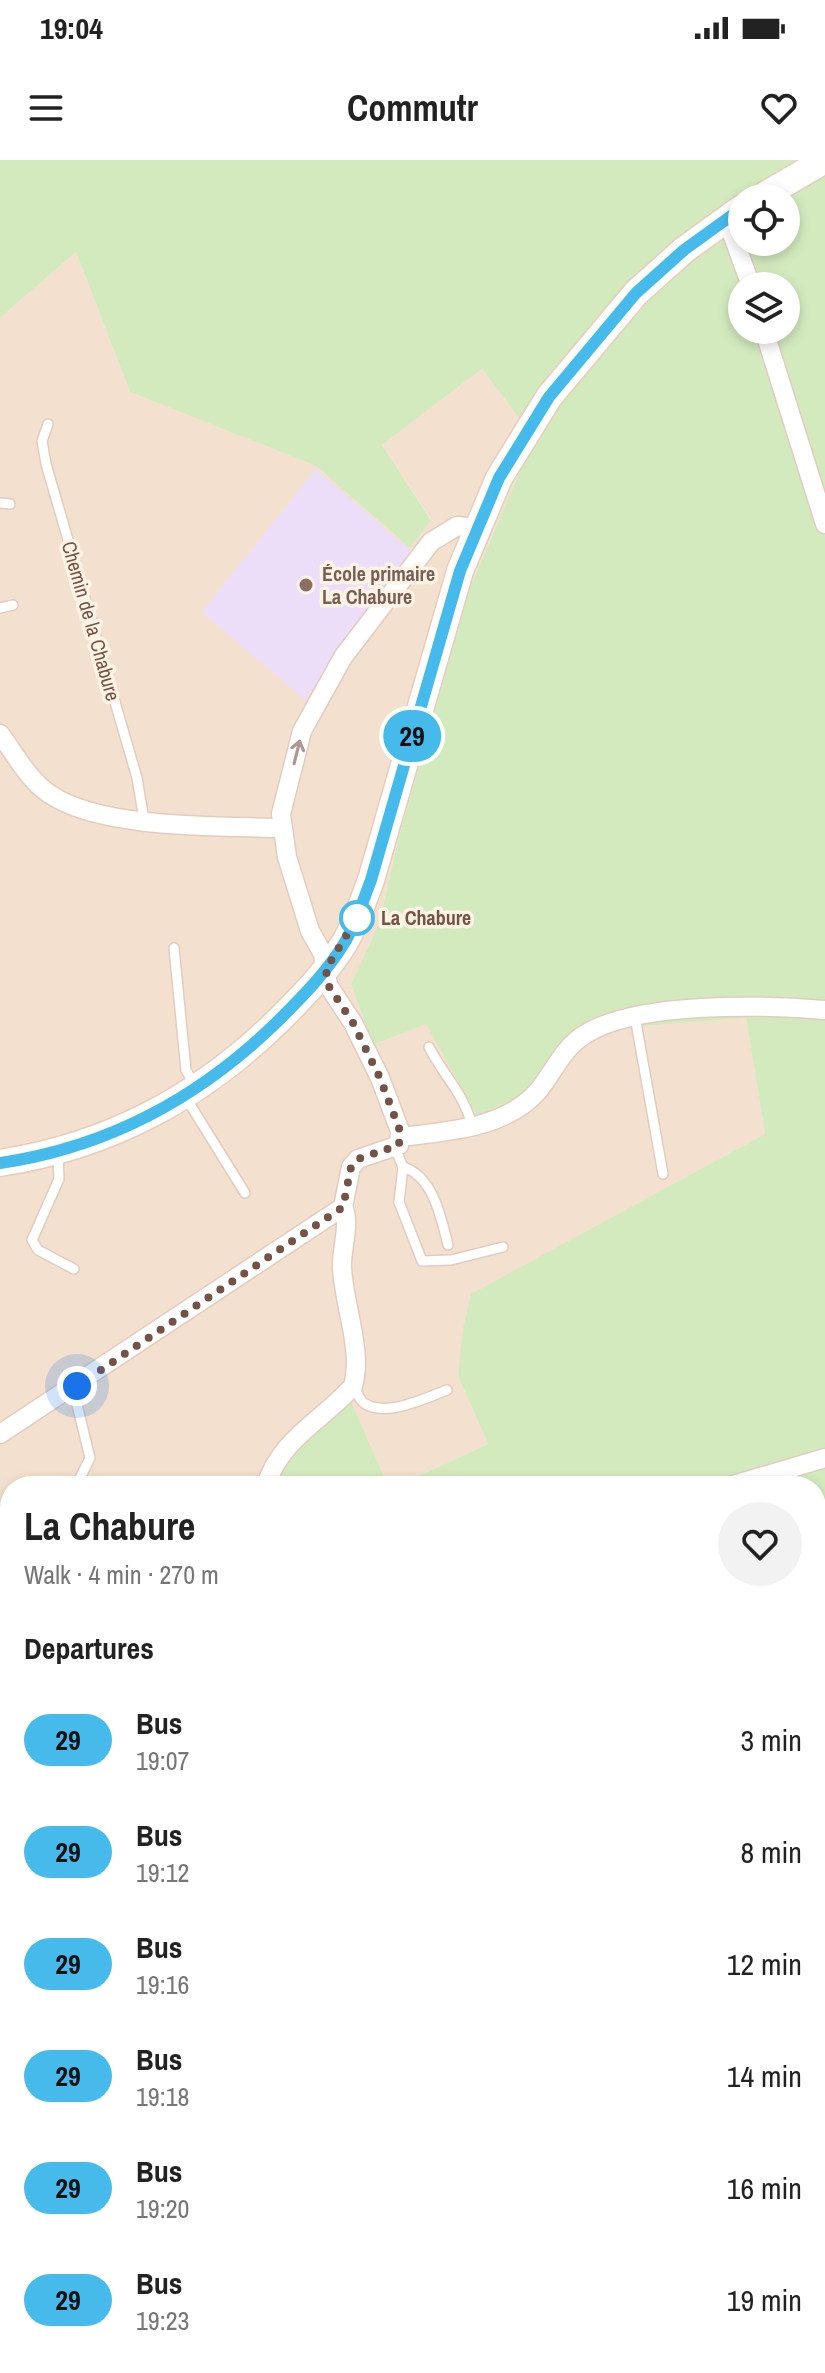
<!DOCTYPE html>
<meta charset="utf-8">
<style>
:root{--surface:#fff;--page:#f2f2f2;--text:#222;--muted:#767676}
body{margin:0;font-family:"Archivo Narrow",sans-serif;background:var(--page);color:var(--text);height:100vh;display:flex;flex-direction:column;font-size:30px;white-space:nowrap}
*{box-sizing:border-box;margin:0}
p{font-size:26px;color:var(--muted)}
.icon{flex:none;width:44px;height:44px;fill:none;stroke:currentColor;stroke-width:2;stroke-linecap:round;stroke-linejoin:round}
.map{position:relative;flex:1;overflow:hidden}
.panel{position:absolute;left:0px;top:1316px;width:826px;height:898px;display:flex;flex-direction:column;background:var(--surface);border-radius:32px 32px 0 0;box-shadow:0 4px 12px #0003}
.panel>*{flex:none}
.badge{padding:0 16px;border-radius:26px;font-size:28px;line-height:52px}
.controls{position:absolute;left:728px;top:24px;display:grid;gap:16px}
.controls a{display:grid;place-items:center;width:72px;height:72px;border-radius:50%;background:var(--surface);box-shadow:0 4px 12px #0003;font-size:40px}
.you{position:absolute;width:40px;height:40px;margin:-20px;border:6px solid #fff;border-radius:50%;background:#1a73e8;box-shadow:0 0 0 12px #1a73e833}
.map>.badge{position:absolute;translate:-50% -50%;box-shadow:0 0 0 4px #fff}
h2{padding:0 24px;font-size:30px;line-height:72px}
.round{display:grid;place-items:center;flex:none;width:84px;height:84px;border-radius:42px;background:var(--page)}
.headline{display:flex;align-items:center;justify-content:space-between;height:136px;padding:0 24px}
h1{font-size:38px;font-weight:700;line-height:60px}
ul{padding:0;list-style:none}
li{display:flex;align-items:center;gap:24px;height:112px;padding:0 24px}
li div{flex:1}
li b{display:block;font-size:30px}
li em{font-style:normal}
li .badge{min-width:88px;font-weight:700;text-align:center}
.status{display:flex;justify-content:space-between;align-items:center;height:56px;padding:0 40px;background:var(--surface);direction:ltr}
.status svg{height:22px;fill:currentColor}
header{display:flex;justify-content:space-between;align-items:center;height:104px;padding:0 24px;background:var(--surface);font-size:36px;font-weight:700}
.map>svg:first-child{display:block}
.residential{fill:#f4e0ce}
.education{fill:#ecddf8}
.green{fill:#d3eabe;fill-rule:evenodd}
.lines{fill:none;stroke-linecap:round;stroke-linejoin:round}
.service-casing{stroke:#e2ccbf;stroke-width:12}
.minor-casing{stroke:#e2ccbf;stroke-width:21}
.secondary-casing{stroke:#e8cdbb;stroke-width:29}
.service{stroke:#fff;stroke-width:9}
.minor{stroke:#fff;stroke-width:18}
.secondary{stroke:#fff;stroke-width:26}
.oneway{stroke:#ab9891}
.line-casing{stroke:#fff;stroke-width:18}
.line{stroke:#47baec;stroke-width:12}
.walk{stroke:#735347;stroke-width:8;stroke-dasharray:0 14.4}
.education-dot{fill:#8d6e63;stroke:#fff3e6;stroke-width:3}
.stop-dot{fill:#fff;stroke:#47baec;stroke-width:4}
.labels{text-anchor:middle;stroke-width:7;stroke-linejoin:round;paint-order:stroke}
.education-label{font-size:20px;font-weight:bold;fill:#785e54;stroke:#fff3e6;text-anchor:start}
.street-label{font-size:20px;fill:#735347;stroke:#fff3e6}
.stop-label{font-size:20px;font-weight:bold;fill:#735347;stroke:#fff3e6;text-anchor:start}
</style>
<div class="status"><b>19:04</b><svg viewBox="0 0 49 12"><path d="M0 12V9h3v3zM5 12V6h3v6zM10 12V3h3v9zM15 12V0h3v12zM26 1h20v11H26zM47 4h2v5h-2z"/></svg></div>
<header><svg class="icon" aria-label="menu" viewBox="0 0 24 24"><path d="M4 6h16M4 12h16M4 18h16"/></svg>Commutr<svg class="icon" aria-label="heart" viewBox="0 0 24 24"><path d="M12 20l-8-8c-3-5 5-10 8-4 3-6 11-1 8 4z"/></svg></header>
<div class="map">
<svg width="825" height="2213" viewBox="0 0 825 2213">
<rect width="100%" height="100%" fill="#fdefe0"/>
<path class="residential" d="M76 92 130 232 316 306 410 388 431 359 382 285 482 209 534 278 468 433 398 680 379 763 351 824 374 885 425 864 576 889 619 868 746 858 765 974 472 1134 458 1216 488 1284 397 1326H388L350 1240 287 1294 277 1326H10V1423L0 1425V158Z"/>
<path class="education" d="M316 309 412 392 305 540 202 452Z"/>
<g class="green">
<path d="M0 0H825V2213H0V1425L10 1423V2204H816V1326H397L488 1284 458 1216 463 1169 471 1134 765 974 746 858 619 868 576 889 525 933 477 956 426 864 373 885 351 824 379 763 398 680 468 433 534 278 482 209 382 285 431 360 410 388 316 306 130 232 76 92 0 158ZM742 38H786V82H742ZM742 126H786V170H742Z"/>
<path d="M350 1239 388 1326H277L287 1294Z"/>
</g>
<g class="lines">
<defs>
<g id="service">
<path d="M48 264 42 281 46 304 137 618 144 660"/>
<path d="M0 343 10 344"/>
<path d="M0 448 13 445"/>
<path d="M174 788 186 910 195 926"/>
<path d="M635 857 663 1014"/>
<path d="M429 887C443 915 465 935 472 966"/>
<path d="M186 938 245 1033"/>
<path d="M395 988 403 1007 399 1042 422 1101 451 1100 503 1087"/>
<path d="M58 994 59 1019 32 1080 38 1090 74 1109"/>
<path d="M403 1007C433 1016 441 1057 448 1085"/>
<path d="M353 1226C357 1232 359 1239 364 1243 385 1258 426 1238 447 1230"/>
<path d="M73 1228 90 1298 76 1326"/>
</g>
<g id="minor">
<path d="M726 57 751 126"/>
<path d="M764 170 825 364"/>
<path d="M0 574C15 594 29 621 51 635 103 669 218 666 280 668"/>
<path d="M401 977C446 971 505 969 538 931 553 913 563 888 584 875 636 841 764 845 825 850"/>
<path d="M0 1274 343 1047 351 1007 358 999 399 985 400 971 380 918 353 863 328 825 323 794 310 771 287 697 281 654 302 571 343 497 431 382 457 366 477 368"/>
<path d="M266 1326C279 1280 323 1260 353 1226 363 1190 344 1146 342 1108 341 1090 351 1062 343 1047"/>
<path d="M730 1326 825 1298"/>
<path d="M816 1860 825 1867"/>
<path d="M0 1886 10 1878"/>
<path d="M0 1934 10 1933"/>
</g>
<g id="secondary">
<path d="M760 38 825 0"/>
<path d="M0 1003C109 986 199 938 278 861 302 837 327 812 345 782 356 763 363 741 371 720L460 411 499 318 549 237 636 133 684 90 742 48"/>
</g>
</defs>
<use href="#service" class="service-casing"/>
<use href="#minor" class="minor-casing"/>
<use href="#secondary" class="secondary-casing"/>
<use href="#service" class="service"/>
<use href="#minor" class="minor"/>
<use href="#secondary" class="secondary"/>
</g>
<defs><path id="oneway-shaft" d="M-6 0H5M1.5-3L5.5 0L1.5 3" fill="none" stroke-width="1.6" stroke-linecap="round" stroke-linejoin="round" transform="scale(2)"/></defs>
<use class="oneway" href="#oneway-shaft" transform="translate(297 592) rotate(-76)"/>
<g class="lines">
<defs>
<path id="line" d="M0 1003C109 987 199 938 278 861 302 837 327 812 345 782 356 763 363 741 371 720L460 411 499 318 549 237 636 133 684 90 742 48"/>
</defs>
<use href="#line" class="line-casing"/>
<use href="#line" class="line"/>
<path class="walk" d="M77 1226 343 1047 351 1007 358 999 399 985 400 971 380 918 353 863 328 825 326 809 357 758"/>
</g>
<circle class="education-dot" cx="306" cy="425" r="8"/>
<circle class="stop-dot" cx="357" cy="758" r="16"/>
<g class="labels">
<g class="education-label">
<text x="322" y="421">École primaire<tspan x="322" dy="23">La Chabure</tspan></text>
</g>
<g class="street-label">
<text transform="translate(91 461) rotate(74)" y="7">Chemin de la Chabure</text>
</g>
<g class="stop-label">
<text x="381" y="765">La Chabure</text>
</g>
</g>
</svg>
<div class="controls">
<a><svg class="icon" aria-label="locate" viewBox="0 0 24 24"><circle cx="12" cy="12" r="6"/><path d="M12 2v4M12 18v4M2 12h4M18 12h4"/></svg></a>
<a><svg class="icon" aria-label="layers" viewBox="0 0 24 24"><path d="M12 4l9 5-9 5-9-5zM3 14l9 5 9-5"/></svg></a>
</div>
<div class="you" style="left:77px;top:1226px"></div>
<b class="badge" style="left:412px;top:576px;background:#47baec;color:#111">29</b>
<section class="panel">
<div class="headline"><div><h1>La Chabure</h1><p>Walk · 4 min · 270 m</p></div><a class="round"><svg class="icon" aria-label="heart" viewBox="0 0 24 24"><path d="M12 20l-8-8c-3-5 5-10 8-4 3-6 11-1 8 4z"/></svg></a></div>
<h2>Departures</h2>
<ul>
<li><span class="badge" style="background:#47baec;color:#111">29</span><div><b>Bus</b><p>19:07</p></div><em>3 min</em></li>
<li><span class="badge" style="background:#47baec;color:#111">29</span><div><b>Bus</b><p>19:12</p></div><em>8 min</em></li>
<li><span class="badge" style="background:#47baec;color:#111">29</span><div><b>Bus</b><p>19:16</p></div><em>12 min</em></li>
<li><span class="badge" style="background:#47baec;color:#111">29</span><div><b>Bus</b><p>19:18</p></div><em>14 min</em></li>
<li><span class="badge" style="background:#47baec;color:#111">29</span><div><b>Bus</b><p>19:20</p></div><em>16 min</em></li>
<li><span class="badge" style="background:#47baec;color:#111">29</span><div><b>Bus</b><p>19:23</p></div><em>19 min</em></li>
</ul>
</section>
</div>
